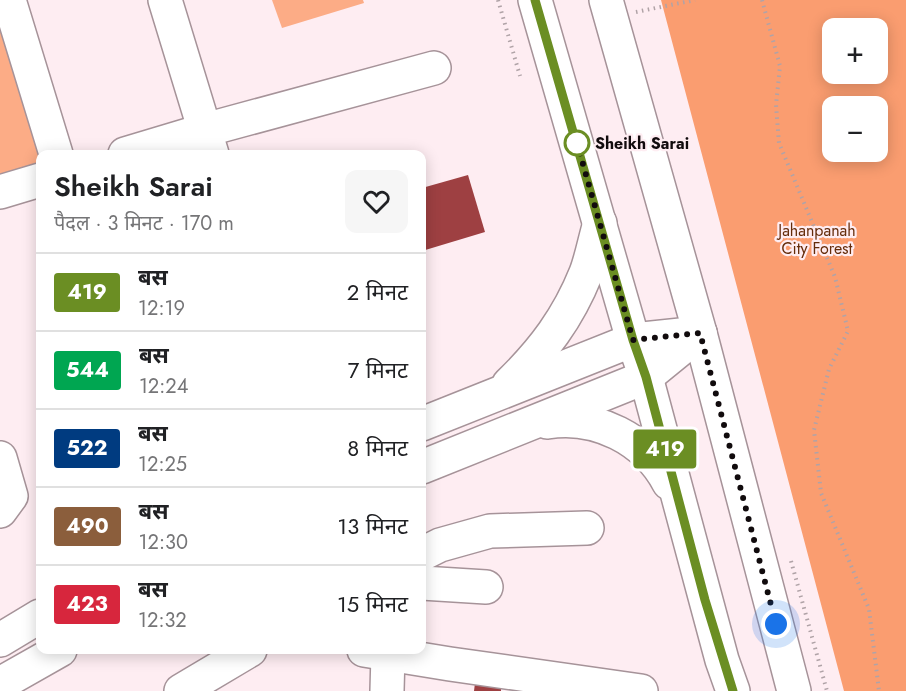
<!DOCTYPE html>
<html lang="hi">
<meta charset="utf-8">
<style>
:root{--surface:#fff;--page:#f6f6f6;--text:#202124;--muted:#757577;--line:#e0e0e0}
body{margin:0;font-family:Jost,"Noto Sans Devanagari",sans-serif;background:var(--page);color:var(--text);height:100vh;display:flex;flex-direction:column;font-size:22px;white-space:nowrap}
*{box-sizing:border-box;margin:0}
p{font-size:20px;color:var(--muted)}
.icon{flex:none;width:33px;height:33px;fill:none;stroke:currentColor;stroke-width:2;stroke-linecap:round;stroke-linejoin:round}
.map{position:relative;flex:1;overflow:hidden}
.sheet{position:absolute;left:36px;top:150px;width:390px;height:504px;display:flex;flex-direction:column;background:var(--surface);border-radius:12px;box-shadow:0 3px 15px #0003}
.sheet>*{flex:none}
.badge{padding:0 12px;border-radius:4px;font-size:21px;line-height:39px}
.controls{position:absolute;left:822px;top:18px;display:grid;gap:12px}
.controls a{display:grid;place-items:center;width:66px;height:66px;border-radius:12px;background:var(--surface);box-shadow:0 3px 15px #0003;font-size:30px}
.you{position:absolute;width:30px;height:30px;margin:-15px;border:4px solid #fff;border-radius:50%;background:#1a73e8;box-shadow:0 0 0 9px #1a73e833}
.map>.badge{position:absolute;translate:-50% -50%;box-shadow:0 0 0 3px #fff}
.round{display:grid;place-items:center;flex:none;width:63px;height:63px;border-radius:12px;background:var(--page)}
.summary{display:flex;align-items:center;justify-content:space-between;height:102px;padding:0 18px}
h1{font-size:28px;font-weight:600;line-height:45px}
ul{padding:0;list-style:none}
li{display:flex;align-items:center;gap:18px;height:78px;padding:0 18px;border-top:2px solid var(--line)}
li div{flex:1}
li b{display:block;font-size:22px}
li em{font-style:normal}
li .badge{min-width:66px;font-weight:700;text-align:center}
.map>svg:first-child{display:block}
.green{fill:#fcac86}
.forest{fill:#fa9d70;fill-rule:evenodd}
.building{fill:#9e4042}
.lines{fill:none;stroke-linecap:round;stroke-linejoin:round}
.minor-casing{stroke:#a69399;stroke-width:36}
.major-casing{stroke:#a69399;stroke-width:36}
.path{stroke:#b0a3a7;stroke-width:4;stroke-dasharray:1.5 4.5;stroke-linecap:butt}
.minor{stroke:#fff;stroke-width:33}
.major{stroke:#fff;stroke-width:33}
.line-casing{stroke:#fff;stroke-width:14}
.line{stroke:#6b8e23;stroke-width:9}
.walk{stroke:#110b0d;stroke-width:6;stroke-dasharray:0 10.8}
.stop-dot{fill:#fff;stroke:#6b8e23;stroke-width:3}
.labels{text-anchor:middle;stroke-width:4.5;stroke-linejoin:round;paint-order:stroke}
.stop-label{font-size:16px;font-weight:bold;fill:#110b0d;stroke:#feedf2;text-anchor:start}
.park-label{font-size:16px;fill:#652c0a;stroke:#feedf2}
</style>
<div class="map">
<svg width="906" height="691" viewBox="0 0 906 691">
<rect width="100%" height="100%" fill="#feedf2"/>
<g class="green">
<path d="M0 0H26L72 154H40V167L0 178Z"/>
<path d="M272 0H363L364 3 282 28Z"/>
</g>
<path class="forest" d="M661 0H906V691H844ZM832 28H878V74H832ZM832 106H878V152H832Z"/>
<g class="building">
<path d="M468 175 485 232 422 251V188Z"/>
<path d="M475 683 501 685V691H474Z"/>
</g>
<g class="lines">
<defs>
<g id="minor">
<path d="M9 0 56 154"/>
<path d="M165 0 212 154"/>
<path d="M125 154 205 130 434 68"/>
<path d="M0 192 40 180"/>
<path d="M0 458 11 496 0 511"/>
<path d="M422 554 440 545 490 531 587 528"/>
<path d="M422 583 486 587"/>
<path d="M364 650 450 664 641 691"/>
<path d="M181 691 250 650"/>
<path d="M387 691 388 654"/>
</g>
<g id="major">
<path d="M535 0 633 340 646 377 722 660 733 691"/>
<path d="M606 0 700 333 794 691"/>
<path d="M509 384C543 351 568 318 586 273 592 257 595 239 600 223"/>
<path d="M547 422C596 414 646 439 669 483"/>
<path d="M422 424 633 340 700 333"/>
<path d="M422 467 646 377 700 333"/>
<path d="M0 640 40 616"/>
<path d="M0 684 60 650"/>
</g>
</defs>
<use href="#minor" class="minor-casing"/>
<use href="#major" class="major-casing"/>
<g class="path">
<path d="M498 0 520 76"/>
<path d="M762 0 780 66 776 105 779 143 835 277 848 331 829 369 814 430 821 493 869 609 879 691"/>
<path d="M636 12 695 0"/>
<path d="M791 561 827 691"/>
</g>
<use href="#minor" class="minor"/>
<use href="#major" class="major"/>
</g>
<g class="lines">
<defs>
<path id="line" d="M535 0 633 340 646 377 705 600 733 691"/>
</defs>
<use href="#line" class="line-casing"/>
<use href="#line" class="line"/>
<path class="walk" d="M577 143 633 340 700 333 776 624"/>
</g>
<circle class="stop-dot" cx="577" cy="143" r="12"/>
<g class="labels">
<g class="stop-label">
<text x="595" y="149">Sheikh Sarai</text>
</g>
<g class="park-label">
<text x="817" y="236">Jahanpanah<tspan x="817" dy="18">City Forest</tspan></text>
</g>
</g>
</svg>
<div class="controls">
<a>+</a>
<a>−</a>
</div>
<div class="you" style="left:776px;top:624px"></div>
<b class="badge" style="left:665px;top:449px;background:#6b8e23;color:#fff">419</b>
<section class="sheet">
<div class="summary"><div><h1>Sheikh Sarai</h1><p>पैदल · 3 मिनट · 170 m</p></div><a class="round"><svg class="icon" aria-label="heart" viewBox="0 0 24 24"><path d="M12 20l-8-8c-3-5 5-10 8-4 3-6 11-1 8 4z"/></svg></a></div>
<ul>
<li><span class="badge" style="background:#6b8e23;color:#fff">419</span><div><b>बस</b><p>12:19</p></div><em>2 मिनट</em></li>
<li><span class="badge" style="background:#00a651;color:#fff">544</span><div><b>बस</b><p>12:24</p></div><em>7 मिनट</em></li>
<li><span class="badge" style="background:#003b80;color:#fff">522</span><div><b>बस</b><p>12:25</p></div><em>8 मिनट</em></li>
<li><span class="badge" style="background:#8b5e3c;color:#fff">490</span><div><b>बस</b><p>12:30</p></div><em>13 मिनट</em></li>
<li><span class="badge" style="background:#d7263d;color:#fff">423</span><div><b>बस</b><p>12:32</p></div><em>15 मिनट</em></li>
</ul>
</section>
</div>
